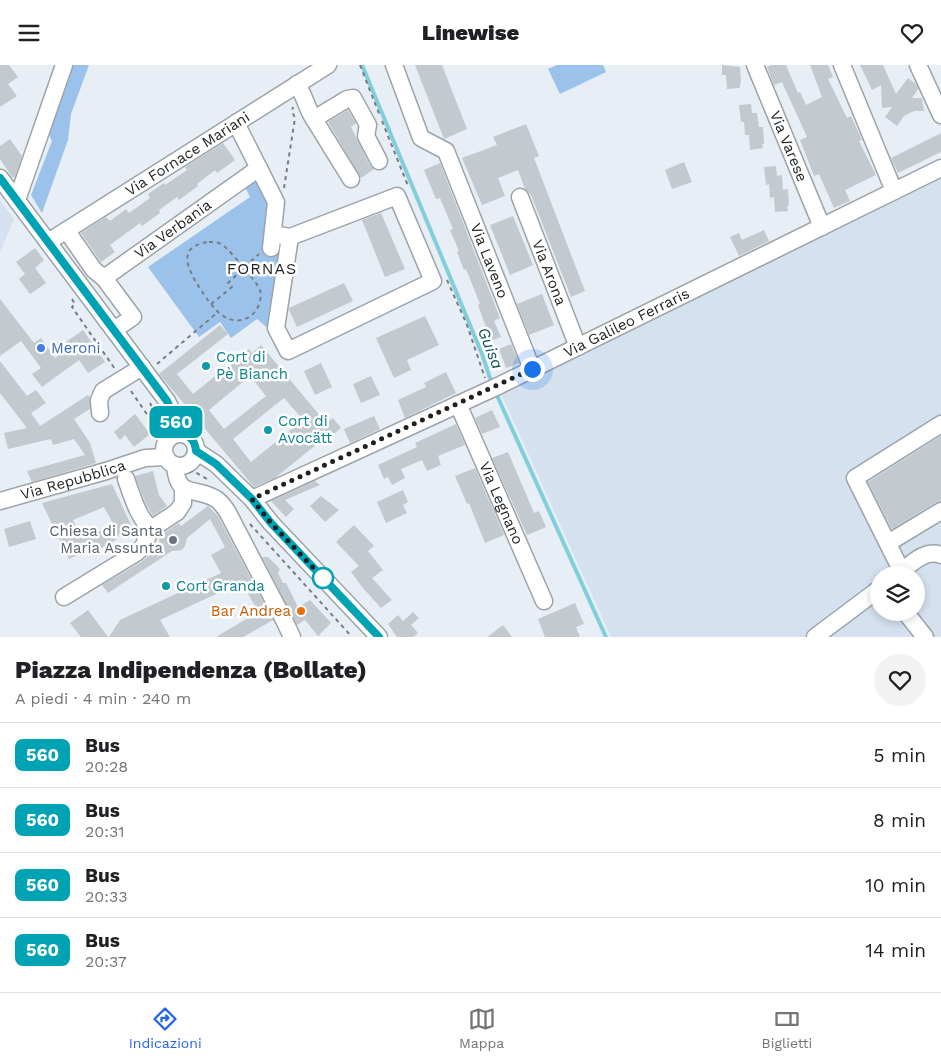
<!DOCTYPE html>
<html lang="it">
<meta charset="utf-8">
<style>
:root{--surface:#fff;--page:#f2f2f2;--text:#202124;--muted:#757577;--line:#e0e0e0;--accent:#2563eb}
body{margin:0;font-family:"Work Sans",sans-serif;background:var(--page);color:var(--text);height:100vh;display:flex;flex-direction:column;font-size:19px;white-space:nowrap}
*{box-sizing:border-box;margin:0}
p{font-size:16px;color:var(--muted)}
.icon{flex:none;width:28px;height:28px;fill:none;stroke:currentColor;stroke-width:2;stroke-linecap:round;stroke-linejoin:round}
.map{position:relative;height:572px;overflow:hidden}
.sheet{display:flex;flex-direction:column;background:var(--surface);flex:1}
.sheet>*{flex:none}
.badge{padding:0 10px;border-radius:8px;font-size:18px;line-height:32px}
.fabs{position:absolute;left:870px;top:501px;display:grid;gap:10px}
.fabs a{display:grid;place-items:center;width:55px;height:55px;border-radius:50%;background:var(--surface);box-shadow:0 2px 8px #0003;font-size:25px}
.you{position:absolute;width:25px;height:25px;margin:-12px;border:4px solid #fff;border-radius:50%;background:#1a73e8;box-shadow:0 0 0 8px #1a73e833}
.map>.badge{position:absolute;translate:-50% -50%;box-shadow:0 0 0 2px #fff}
.round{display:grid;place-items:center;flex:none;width:52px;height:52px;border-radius:26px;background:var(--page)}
.overview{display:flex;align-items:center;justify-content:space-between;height:85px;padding:0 15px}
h1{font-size:24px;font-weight:800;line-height:38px}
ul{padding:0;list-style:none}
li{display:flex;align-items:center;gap:15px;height:65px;padding:0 15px;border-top:1px solid var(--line)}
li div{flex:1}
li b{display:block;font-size:19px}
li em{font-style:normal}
li .badge{min-width:55px;font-weight:700;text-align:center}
header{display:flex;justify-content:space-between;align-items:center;height:65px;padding:0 15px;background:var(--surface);font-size:22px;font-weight:800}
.tab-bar{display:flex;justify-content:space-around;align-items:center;height:70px;border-top:1px solid var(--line);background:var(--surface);font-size:14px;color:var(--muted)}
.tab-bar a{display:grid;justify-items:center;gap:2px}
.tab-bar .current{color:var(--accent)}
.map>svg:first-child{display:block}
.built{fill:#d5e1ee;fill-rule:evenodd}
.green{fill:#9ac2ea}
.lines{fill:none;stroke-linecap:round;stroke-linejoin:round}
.stream{stroke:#82cfdc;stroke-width:4}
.building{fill:#c2c9cf;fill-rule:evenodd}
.minor-casing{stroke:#9ca3a9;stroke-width:19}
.path{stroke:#797d82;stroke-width:2;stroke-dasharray:4 4;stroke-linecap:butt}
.minor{stroke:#fff;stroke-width:16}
.line-casing{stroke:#fff;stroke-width:11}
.line{stroke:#00a3b4;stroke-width:8}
.walk{stroke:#1e2023;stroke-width:5;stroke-dasharray:0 9}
.shop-dot{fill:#3f7fe0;stroke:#fff;stroke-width:2}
.culture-dot{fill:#0f9aa8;stroke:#fff;stroke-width:2}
.worship-dot{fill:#6b7280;stroke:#fff;stroke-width:2}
.stop-dot{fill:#fff;stroke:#00a3b4;stroke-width:2.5}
.food-dot{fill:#e8710a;stroke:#fff;stroke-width:2}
.labels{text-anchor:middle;stroke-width:5;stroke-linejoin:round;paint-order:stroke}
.street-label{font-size:15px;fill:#1e2023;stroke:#fff}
.shop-label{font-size:15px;fill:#366cbe;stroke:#fff;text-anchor:start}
.culture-label{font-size:15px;fill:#0d838f;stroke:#fff;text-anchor:start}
.worship-label{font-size:15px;fill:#5b616d;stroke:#fff;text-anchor:end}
.food-label{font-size:15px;fill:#c56008;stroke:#fff;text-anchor:end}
.neighbourhood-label{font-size:16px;letter-spacing:1px;fill:#1e2023;stroke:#fff}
.water-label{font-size:16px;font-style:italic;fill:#0c515b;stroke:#fff}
</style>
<header><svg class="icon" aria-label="menu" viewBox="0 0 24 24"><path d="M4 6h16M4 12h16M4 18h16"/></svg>Linewise<svg class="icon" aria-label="heart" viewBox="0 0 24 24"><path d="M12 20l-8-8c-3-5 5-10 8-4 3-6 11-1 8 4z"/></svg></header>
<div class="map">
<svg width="941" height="572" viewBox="0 0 941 572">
<rect width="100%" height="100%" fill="#e7eef5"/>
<g class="built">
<path d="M941 111V572H611L498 322ZM879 510H916V548H879Z"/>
<path d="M0 135 14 154 0 187Z"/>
</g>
<g class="green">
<path d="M72 0H89L71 49 68 75 42 148 31 130 52 76 47 65Z"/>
<path d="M557 0H603L606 7 560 29 548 4Z"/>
<path d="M256 116 270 144 268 183 281 185 270 265 257 254 231 273 220 257 199 272 148 202 250 132 245 122Z"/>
</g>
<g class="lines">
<g class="stream">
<path d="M362 0 482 289 492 319"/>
<path d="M495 326 606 572"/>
</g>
</g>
<g class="building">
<path d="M0 0H9L18 12 8 19 17 31 0 42Z"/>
<path d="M415 0H442L467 64 444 74Z"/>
<path d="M722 0 740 2 741 18H740V23L727 24 726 10H722Z"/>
<path d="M771 0H786L798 28 800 27 806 40 822 32 810 0H828L833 12 828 14 847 53 851 51 862 75 859 76 876 110 845 125 850 136 834 143 819 109 814 111 800 75 807 72 782 17 774 20 767 2Z"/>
<path d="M860 0H883L896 29 908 13 916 19 918 24 912 33H922L924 46H914L904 51 897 61 885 52 892 42 882 43 881 20 872 25Z"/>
<path d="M751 39 752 48H757L759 62H763L764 79H762L763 83 750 85 749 70H745L744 57H741L739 40Z"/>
<path d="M348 45 356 58 351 62 370 101 374 104 361 113 328 57Z"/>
<path d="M526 59 539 91 534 93 585 226 571 232 531 130 525 124 518 105 498 113 505 131 482 140 462 93 497 80 493 72Z"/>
<path d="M941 68V87L898 108 891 93Z"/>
<path d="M10 74 22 91 15 112H12L0 94V81Z"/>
<path d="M223 78 235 95 217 108 215 105 197 119 198 121 179 135 177 132 159 145 160 148 142 161 140 158 110 180 115 187 101 197 81 168 106 152 110 156 126 144 129 148 150 133 148 129 164 118 165 120 187 105 185 102Z"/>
<path d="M684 97 692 117 672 124 665 105Z"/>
<path d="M440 98 500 253 494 256 501 272 484 278 478 265 486 262 478 240 480 239 466 204 464 205 457 187 459 186 450 165 453 164 440 133 436 134 424 105Z"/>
<path d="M776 101 777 111 782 110 783 125 788 124 789 141H787L788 146 775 147 774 132 770 133 769 119 766 120 764 102Z"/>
<path d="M381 148 405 204 385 212 362 155Z"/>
<path d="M513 151 533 200 510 210 490 160Z"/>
<path d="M764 165 769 176 739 191 730 172 739 168 742 175Z"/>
<path d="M35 183 44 195 35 203 46 218 30 229 19 214 25 209 16 197Z"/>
<path d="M344 218 353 236 297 262 289 245V243Z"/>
<path d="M542 229 554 260 529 270 517 239Z"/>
<path d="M0 234 34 278 41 273 55 293 70 282 66 277 83 265 105 297 88 308 79 295 42 322 32 309 41 303 21 276 0 291Z"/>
<path d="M425 251 439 280 407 295 411 305 394 313 376 273Z"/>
<path d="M220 260 228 269 177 309 193 329 249 284 252 288 261 280 326 358 333 353 341 363 329 373 327 371 275 413 254 422 159 309ZM250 311 266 331 224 364 209 345ZM284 333 303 355 251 397 233 374Z"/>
<path d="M511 279 519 298 506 303 499 284Z"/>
<path d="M0 296 27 331 36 325 46 338 31 348 40 361 88 330 90 333V344L74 354 90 378 96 398 32 417 27 406 85 390 74 374 53 380 51 374 8 384 4 368 27 363 0 328Z"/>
<path d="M321 298 332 322 315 330 304 306Z"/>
<path d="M446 307 456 328 405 353 398 335 426 322 424 318Z"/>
<path d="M371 311 380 330 361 338 353 319Z"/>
<path d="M492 345 500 362 482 369 475 353Z"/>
<path d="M135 349 150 369 134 382 125 370 120 375 114 367Z"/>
<path d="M374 351 380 364 350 378 344 364Z"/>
<path d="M456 359 465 380 438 391 441 400 427 406 422 395 401 404 405 413 392 420 388 412 384 414 378 400 417 382 415 378Z"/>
<path d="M941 371V436L936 437 892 464 868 417Z"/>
<path d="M508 387 534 448 539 446 546 462 527 470 492 393Z"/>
<path d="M475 403 504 470 485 478 469 438 467 439 455 411Z"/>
<path d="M153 406 159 430 167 441 153 451 145 437 135 411Z"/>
<path d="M315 416 320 420 285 435 294 444 286 452 271 436Z"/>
<path d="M112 419 133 464 115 472 116 475 88 490 86 486 69 494 42 438ZM104 442 114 460 82 474 73 455Z"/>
<path d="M403 425 408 437 403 440 407 448 386 458 377 437Z"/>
<path d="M321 431 339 445 325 457 310 441Z"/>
<path d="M208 441 218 451 273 555 243 572H216L258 547 242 517 160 555 170 572H109L120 555 221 508 211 490 225 482 210 454 187 473 185 481 182 485 172 486 108 528 102 520 141 497 150 490 154 481 160 477 158 473 159 471 179 458 181 461Z"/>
<path d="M30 456 36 474 9 482 4 464Z"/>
<path d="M354 460 374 481 368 486 383 505 372 513 392 535 381 543 363 523 351 507 359 501 336 477Z"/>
<path d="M262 492H268L280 504 278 508 283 518H286L298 542 310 535 331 558 318 571 305 555 297 560Z"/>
<path d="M575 538 584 559 576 562 580 572H545L538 554Z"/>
<path d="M88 545 94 553 108 572H81L70 558Z"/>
<path d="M413 547 419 553 411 560 418 568 413 572H397L388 559 398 550 403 556Z"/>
<path d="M503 560 512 572H487Z"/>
</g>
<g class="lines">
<defs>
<g id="minor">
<path id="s1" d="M394 0 421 73 446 86 532 304"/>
<path id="s2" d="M755 0 822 162"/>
<path d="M842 0 894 126"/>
<path d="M918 0 941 50"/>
<path d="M297 19C304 30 306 40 312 51L351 114"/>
<path d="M314 54 347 34 353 33 368 60 366 71 379 96"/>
<path d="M236 58 276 137 271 183"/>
<path d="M0 113 167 336 173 348 179 368"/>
<path id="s3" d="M520 132 578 282"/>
<path d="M17 135 64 0"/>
<path d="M69 169 94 205 104 213"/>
<path d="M273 169 290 172 276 263 288 286 433 216 397 131 290 172"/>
<path id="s4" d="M48 177 328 0"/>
<path id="s5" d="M114 265 133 252 104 213 259 103"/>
<path id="s6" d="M458 339 544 536"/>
<path d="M100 348 99 335 103 326 142 302"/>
<circle cx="180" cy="385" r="16"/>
<path d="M196 386 216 399 252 434 271 458 379 572"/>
<path d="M175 400C177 435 196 421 216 434 221 437 224 442 227 446L285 557 292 572"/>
<path d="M126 414C132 431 138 452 151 464L177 447 183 438V423"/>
<path id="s7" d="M252 434 496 322 941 103"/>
<path id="s8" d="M0 436 106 406 145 393 166 392"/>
<path d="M888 478 941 446"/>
<path d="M902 507 855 413 941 359"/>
<path d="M897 510C909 501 925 483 941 490"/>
<path d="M64 532 136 488 143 482 151 464"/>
<path d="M906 548 925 572"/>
<path d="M815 572 879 524"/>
</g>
</defs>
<use href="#minor" class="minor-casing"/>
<g class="path">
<path d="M360 0 380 51"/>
<path d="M382 56 408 121"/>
<path d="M284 123 295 53 292 46 293 42"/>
<path d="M209 177C214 177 219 177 224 181 230 186 258 218 260 225 263 236 256 250 245 254 240 256 232 256 227 253 216 248 207 234 201 225 188 205 175 181 209 177Z"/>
<path d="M447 215 467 260 485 313"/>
<path d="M72 234 75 239 72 242 115 304"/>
<path d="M211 239 232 222 228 218 259 189"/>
<path d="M157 299 218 247"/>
<path d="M131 326 155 361"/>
<path d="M150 338 157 353 152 356"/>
<path d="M189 407 193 406 209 415"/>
<path d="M250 459 352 572"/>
</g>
<use href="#minor" class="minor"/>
</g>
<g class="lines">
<defs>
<path id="line" d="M0 113 167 336 173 348 179 368C190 370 195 375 196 386L216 399 252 434 271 458 379 572"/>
</defs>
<use href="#line" class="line-casing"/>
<use href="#line" class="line"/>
<path class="walk" d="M323 513 324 514 271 458 252 434 532 304"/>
</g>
<circle class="shop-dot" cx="41" cy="283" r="5"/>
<g class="culture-dot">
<circle cx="206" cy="301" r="5"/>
<circle cx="268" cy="365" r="5"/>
<circle cx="166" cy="521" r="5"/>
</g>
<circle class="worship-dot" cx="173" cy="475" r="5"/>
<circle class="stop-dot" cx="323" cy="513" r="10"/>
<circle class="food-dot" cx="301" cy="546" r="5"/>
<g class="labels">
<g class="street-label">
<text dy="5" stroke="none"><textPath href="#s2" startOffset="88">Via Varese</textPath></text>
<text dy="5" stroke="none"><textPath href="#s4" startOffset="165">Via Fornace Mariani</textPath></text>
<text dy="5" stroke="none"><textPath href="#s5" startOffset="156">Via Verbania</textPath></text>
<text dy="5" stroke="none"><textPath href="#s1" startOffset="224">Via Laveno</textPath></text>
<text dy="5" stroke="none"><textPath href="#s3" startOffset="81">Via Arona</textPath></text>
<text dy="5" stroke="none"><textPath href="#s7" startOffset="414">Via Galileo Ferraris</textPath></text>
<text dy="5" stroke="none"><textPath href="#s8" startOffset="76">Via Repubblica</textPath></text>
<text dy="5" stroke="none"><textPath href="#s6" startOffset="108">Via Legnano</textPath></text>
</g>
<g class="shop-label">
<text x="51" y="288">Meroni</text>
</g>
<g class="culture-label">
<text x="216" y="297">Cort di<tspan x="216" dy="17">Pè Bianch</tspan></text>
<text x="278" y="361">Cort di<tspan x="278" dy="17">Avocätt</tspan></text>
<text x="176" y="526">Cort Granda</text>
</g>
<g class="worship-label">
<text x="163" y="471">Chiesa di Santa<tspan x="163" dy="17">Maria Assunta</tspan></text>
</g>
<g class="food-label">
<text x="291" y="551">Bar Andrea</text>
</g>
<g class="neighbourhood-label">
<text x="262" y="209">FORNAS</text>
</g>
<g class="water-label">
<text transform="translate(491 283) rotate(68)" y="6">Guisa</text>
</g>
</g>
</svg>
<div class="fabs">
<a><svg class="icon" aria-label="layers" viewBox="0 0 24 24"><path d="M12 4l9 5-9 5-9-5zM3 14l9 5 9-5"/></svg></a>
</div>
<div class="you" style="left:532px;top:304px"></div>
<b class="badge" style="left:176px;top:357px;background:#00a3b4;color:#fff">560</b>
</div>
<section class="sheet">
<div class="overview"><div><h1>Piazza Indipendenza (Bollate)</h1><p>A piedi · 4 min · 240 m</p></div><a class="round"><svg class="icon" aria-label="heart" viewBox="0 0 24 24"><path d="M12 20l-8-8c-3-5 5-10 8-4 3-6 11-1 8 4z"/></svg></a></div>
<ul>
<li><span class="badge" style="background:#00a3b4;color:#fff">560</span><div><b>Bus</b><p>20:28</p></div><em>5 min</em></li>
<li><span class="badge" style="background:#00a3b4;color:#fff">560</span><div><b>Bus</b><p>20:31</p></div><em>8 min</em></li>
<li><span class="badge" style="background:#00a3b4;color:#fff">560</span><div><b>Bus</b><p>20:33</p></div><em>10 min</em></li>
<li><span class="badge" style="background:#00a3b4;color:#fff">560</span><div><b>Bus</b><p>20:37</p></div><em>14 min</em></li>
</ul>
</section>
<nav class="tab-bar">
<a class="current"><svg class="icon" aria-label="directions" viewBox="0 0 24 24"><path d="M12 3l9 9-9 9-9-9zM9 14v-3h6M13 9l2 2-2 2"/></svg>Indicazioni</a>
<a><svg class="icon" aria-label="map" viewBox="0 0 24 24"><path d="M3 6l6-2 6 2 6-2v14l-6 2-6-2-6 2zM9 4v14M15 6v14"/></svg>Mappa</a>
<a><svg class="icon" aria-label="tickets" viewBox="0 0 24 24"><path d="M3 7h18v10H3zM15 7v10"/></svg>Biglietti</a>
</nav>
